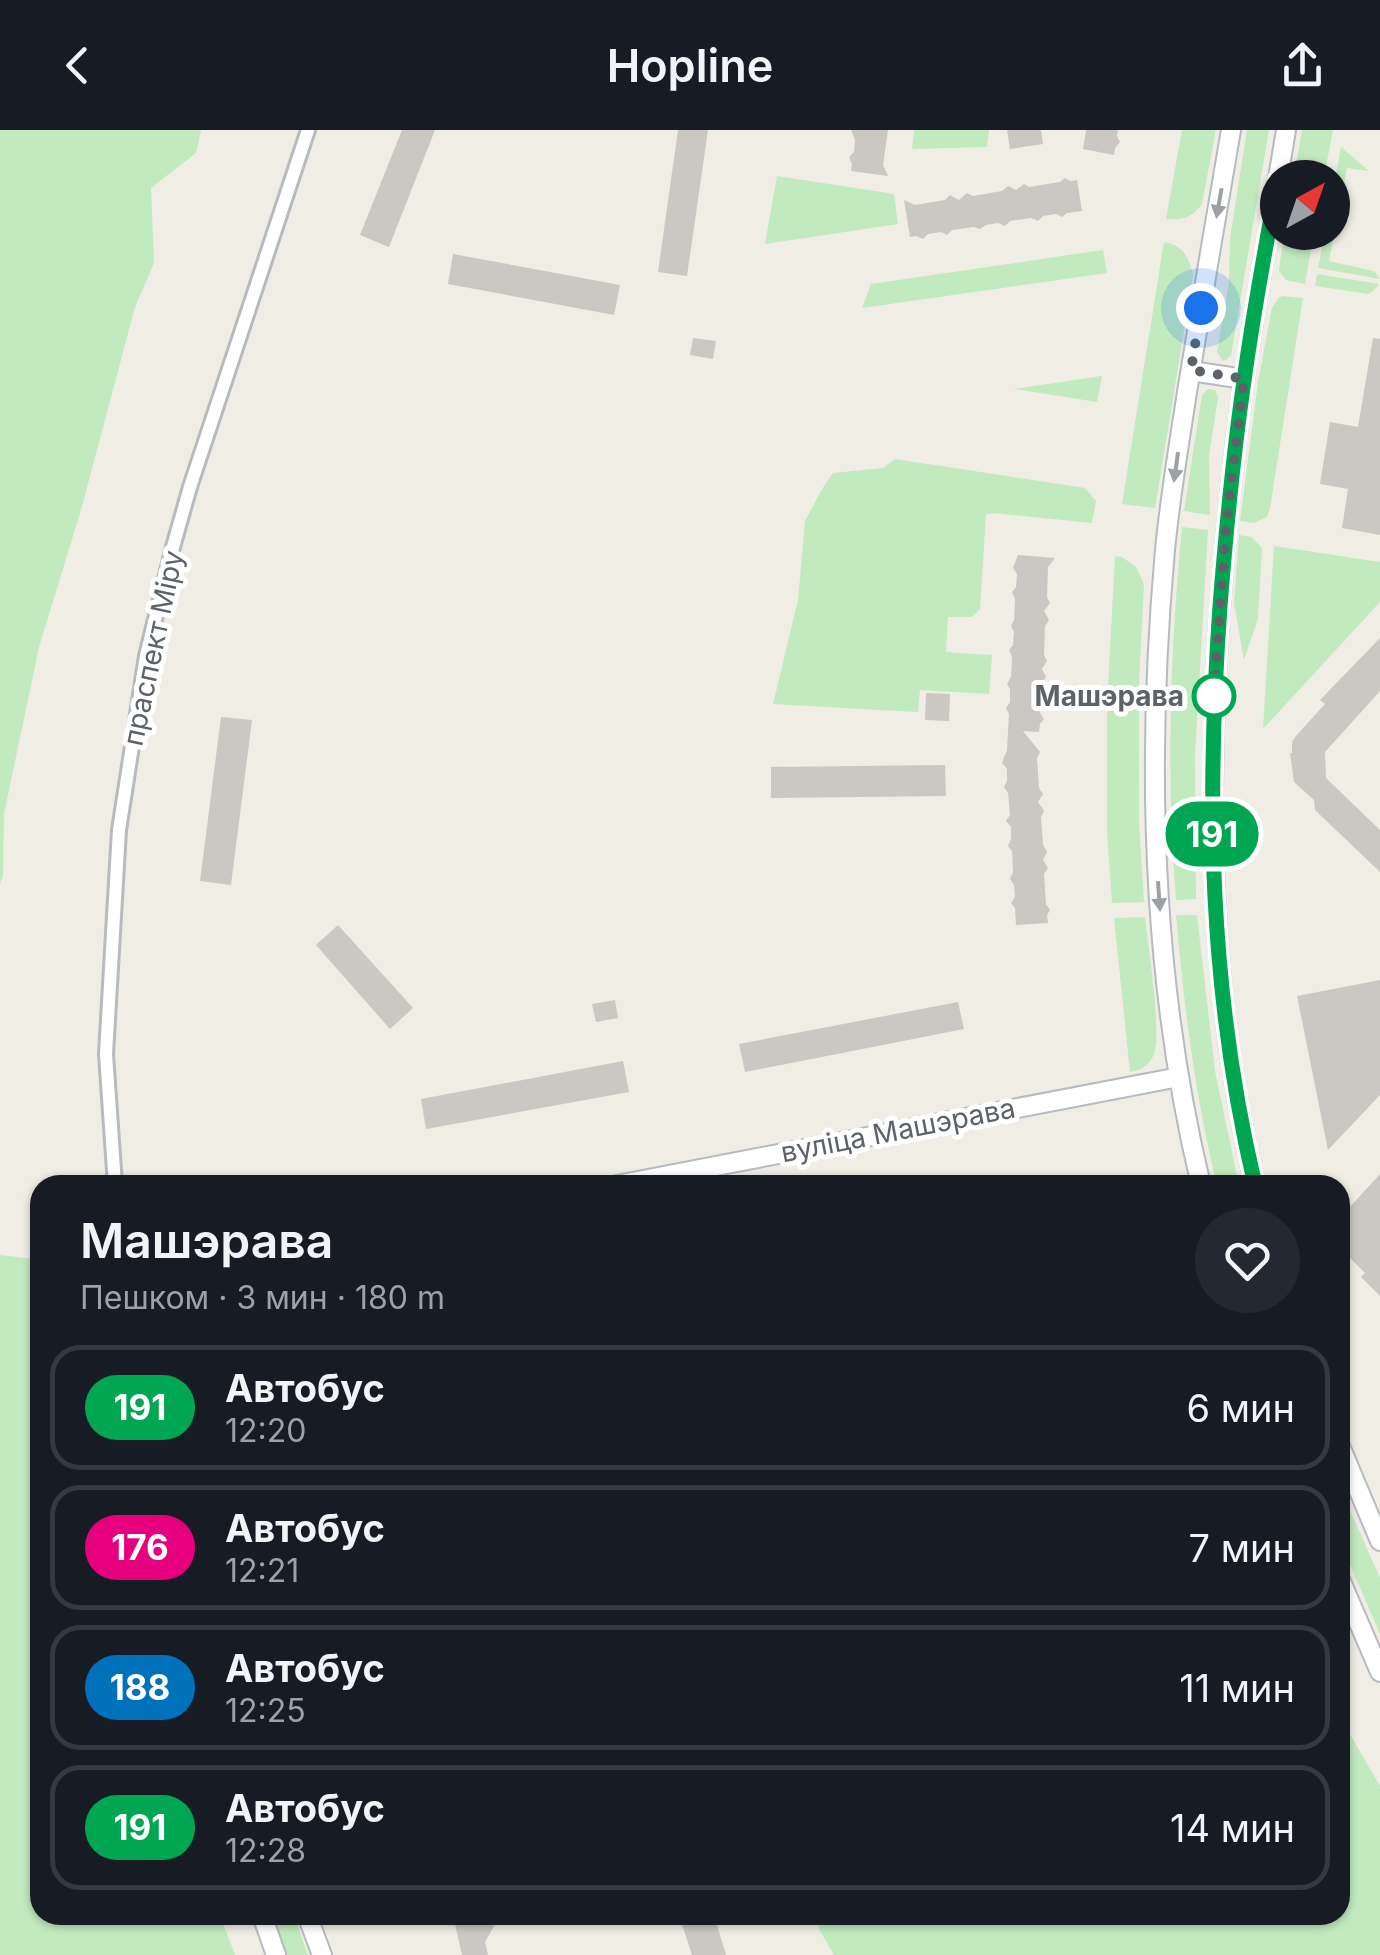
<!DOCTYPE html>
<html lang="ru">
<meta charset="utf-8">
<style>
:root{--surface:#171b24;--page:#242831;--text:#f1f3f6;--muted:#9ea1a6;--line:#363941}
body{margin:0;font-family:Inter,sans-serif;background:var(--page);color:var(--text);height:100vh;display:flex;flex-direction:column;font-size:38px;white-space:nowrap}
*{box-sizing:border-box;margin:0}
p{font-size:32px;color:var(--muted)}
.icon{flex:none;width:55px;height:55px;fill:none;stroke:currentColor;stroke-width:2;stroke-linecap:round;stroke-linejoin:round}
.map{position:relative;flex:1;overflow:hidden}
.sheet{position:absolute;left:30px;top:1045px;width:1320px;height:750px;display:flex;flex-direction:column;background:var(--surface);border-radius:30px;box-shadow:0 2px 8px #0004}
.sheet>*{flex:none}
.badge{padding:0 20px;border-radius:32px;font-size:35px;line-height:65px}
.needle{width:65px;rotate:40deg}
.controls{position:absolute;left:1260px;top:30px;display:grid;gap:20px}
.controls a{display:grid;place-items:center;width:90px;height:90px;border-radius:50%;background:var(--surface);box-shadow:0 2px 8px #0004;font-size:50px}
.you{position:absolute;width:50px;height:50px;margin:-25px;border:8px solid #fff;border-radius:50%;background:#1a73e8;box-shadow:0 0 0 15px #1a73e833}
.map>.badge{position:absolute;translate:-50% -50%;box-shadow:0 0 0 5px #fff}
.round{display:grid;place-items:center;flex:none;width:105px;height:105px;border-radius:52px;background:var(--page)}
.head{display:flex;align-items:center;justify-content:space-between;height:170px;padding:0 50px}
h1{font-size:48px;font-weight:600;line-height:75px}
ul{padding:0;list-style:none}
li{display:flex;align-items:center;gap:30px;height:125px;margin:0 20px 15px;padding:0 30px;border:5px solid var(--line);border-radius:30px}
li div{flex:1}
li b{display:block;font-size:38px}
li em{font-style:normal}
li .badge{min-width:110px;font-weight:700;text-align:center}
header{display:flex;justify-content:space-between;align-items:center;height:130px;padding:0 50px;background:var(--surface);font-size:45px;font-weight:600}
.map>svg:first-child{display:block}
.green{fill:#c2eabf}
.building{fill:#cbc7c2}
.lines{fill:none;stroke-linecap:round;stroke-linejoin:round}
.street-casing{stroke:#b7bbc0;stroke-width:18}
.secondary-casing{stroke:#b6bbc0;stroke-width:22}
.street{stroke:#fff;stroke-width:12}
.secondary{stroke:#fff;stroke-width:18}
.oneway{fill:#9da1a4}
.line-casing{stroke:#fff;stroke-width:22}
.line{stroke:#00a651;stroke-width:15}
.walk{stroke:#5c6267;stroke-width:10;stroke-dasharray:0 18}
.stop-dot{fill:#fff;stroke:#00a651;stroke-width:5}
.labels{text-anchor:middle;stroke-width:10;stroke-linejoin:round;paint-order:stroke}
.street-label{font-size:28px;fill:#5c6267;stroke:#fff}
.stop-label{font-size:28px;font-weight:bold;fill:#5c6267;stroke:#fff;text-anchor:end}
</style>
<header><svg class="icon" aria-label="back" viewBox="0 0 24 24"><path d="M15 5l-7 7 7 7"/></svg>Hopline<svg class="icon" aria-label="share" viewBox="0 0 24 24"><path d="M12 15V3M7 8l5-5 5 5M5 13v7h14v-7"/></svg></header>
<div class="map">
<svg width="1380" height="1825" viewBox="0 0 1380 1825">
<rect width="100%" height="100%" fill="#f0ede5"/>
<g class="green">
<path d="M0 0H201L196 23 151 58 154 133 135 177 81 380 39 517 4 684 3 745 0 755Z"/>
<path d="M914 0H989L987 17 912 19Z"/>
<path d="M1182 0H1215V5L1202 74C1193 87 1182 91 1166 89Z"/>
<path d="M1247 0H1269L1231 225 1226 230 1223 231 1217 222 1229 151 1230 108Z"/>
<path d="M1302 0H1333L1324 47H1294Z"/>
<path d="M1341 17 1369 41 1347 38 1329 131 1369 140 1375 142 1380 149 1318 138 1325 103 1332 102 1333 61Z"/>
<path d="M777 46 894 64 898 94 765 114Z"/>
<path d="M1284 103H1314L1305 154 1286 150 1279 141Z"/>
<path d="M1164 112C1183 115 1190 128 1193 146L1155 378 1122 374Z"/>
<path d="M1103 120 1107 143 862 178 871 154Z"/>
<path d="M1317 144 1379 154 1373 161 1368 164 1315 156Z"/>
<path d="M1283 166 1303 168 1270 378 1267 387 1254 393 1240 391 1258 252 1272 178 1278 168Z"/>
<path d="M1102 246 1097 272 1014 259 1101 246Z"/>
<path d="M1208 259 1215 260 1218 267 1209 326 1210 385 1184 381 1202 265Z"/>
<path d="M895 329 1085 358 1096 371 1092 393 994 383 986 384 980 479 972 487H948L946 522 992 525 989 564 920 560 918 582 773 574 798 470 805 391 822 359 833 343 883 338Z"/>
<path d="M1182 397 1208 400 1195 625 1196 769 1176 770C1166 645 1170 521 1182 397Z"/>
<path d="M1239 405 1251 407 1262 418 1258 489 1244 530 1234 473Z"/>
<path d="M1274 416 1380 432V472L1263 599Z"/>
<path d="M1115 426 1122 427 1136 437 1144 454 1139 552V692L1144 772 1112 773 1107 702V577Z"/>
<path d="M1197 785 1215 941 1239 1055H1217C1195 966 1184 876 1176 785Z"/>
<path d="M1145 787C1148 814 1162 904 1154 924 1149 936 1142 940 1130 942L1114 788Z"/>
<path d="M0 1125 35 1129 40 1155V1785H220L235 1825H0Z"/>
<path d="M1340 1358 1380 1448V1504L1340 1411Z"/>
<path d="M1340 1587 1380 1656V1825H834L819 1799 820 1785H1340Z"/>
<path d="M273 1785H294L308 1825H287Z"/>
</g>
<g class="building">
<path d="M402 0H435L389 117 360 105Z"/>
<path d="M678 0H708L687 146 658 142Z"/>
<path d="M851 0H888L883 35 888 46 851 41 852 34 849 27 854 22 855 10Z"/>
<path d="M1007 0H1041L1043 14 1010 19Z"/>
<path d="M1086 0H1118L1117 6 1120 12 1115 18 1114 25 1083 19Z"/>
<path d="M1065 48 1071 51 1077 50 1082 81 1067 83 1062 87 1056 84 1043 86 1038 91 1031 88 1010 91 1005 96 998 93 986 95 980 99 974 97 952 100 947 105 941 102 928 104 923 109 916 106 910 107 904 70 915 75 945 70 950 65 959 70 967 63 973 66 1002 61 1008 56 1016 60 1024 54 1029 57 1060 52Z"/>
<path d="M453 124 620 155 614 185 448 154Z"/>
<path d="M693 208 716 211 713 229 690 225Z"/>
<path d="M1373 208 1380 209V405L1342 398 1348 359 1320 354 1330 292 1358 297Z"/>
<path d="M1018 425 1055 428 1048 437 1047 467 1050 473 1044 481 1049 490 1045 496 1044 525 1047 531 1042 539 1046 547 1042 553 1040 583 1044 589 1040 594 1039 602 1023 601 1040 622 1037 628 1039 658 1043 664 1038 672 1044 681 1041 687 1043 715 1047 722 1043 730 1048 738 1044 744 1046 774 1050 780 1047 785 1048 793 1016 795 1015 778 1011 773 1015 767 1014 755 1010 749 1013 742 1012 721 1008 716 1011 709V697L1006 691 1010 685 1008 663 1004 657 1007 651V639L1002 633 1007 620 1009 584 1006 578 1010 572V559L1007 554 1011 547 1012 527 1009 520 1013 515 1014 502 1011 496 1014 490 1015 469 1012 462 1016 457 1017 444 1013 438Z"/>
<path d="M1380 508V561L1325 622 1326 648 1380 700V742L1315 680 1314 670 1294 652 1290 623H1292V612L1296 606 1325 574 1320 570Z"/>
<path d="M926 563 950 564 949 591 925 590Z"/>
<path d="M221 587 252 590 231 755 200 751Z"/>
<path d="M945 635 946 666 771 668V637Z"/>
<path d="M338 795 413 878 390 899 316 815Z"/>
<path d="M1380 850V965L1328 1020 1297 866Z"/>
<path d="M615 870 618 888 596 892 592 874Z"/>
<path d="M958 872 964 899 745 942 739 914Z"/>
<path d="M623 931 629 962 426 999 421 969Z"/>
<path d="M1380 1044V1166L1361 1147 1365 1143 1346 1124V1114H1343L1342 1095H1345V1085L1349 1078Z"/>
<path d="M453 1785H489L498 1789 485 1812 488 1825H462Z"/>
<path d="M679 1785H714L726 1825H692Z"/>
</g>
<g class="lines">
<defs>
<path id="street" d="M115 1055 106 924 119 700 146 526 173 417 190 357 308 0"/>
<g id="secondary">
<path d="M1278 48 1286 0"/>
<path d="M1191 241 1244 249"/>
<path d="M617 1055 1179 947"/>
<path d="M1201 1055C1151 848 1146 632 1165 420 1170 367 1179 315 1187 262 1201 175 1216 87 1231 0"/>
<path d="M1255 1055C1210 868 1207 682 1219 491 1225 411 1232 331 1244 251 1253 183 1266 116 1278 49"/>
<path d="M1340 1316 1380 1411"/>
<path d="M1340 1449 1380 1542"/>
<path d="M262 1785 276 1825"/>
<path d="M307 1785 322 1825"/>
</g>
</defs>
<use href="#street" class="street-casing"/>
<use href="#secondary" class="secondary-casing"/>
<use href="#street" class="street"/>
<use href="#secondary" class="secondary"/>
</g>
<defs><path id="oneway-solid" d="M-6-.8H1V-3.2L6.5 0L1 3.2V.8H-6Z" transform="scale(2.5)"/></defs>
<g class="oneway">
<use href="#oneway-solid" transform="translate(1219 73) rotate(100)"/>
<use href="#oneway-solid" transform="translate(1176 337) rotate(98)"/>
<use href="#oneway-solid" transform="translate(1159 766) rotate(86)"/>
</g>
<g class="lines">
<defs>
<path id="line" d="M1255 1055C1209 860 1206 675 1220 476 1226 401 1233 326 1244 251 1253 183 1266 116 1278 49"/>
</defs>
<use href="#line" class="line-casing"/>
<use href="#line" class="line"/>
<path class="walk" d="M1201 178 1191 240 1244 249 1226 395 1214 566"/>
</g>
<circle class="stop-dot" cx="1214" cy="566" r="20"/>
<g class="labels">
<g class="street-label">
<text transform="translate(153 518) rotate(-78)" y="10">праспект Міру</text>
<text transform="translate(898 1000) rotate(-11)" y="10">вуліца Машэрава</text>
</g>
<g class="stop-label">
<text x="1184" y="576">Машэрава</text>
</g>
</g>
</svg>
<div class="controls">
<a><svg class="needle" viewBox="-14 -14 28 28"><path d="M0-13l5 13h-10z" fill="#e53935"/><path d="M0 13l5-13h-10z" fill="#9ea1a6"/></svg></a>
</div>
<div class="you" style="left:1201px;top:178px"></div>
<b class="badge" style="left:1212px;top:704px;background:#00a651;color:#fff">191</b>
<section class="sheet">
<div class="head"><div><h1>Машэрава</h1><p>Пешком · 3 мин · 180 m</p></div><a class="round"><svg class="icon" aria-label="heart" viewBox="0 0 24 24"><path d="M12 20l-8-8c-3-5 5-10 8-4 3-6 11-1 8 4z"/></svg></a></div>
<ul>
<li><span class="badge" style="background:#00a651;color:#fff">191</span><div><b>Автобус</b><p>12:20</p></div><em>6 мин</em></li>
<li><span class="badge" style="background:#e6007e;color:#fff">176</span><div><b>Автобус</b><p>12:21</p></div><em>7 мин</em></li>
<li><span class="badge" style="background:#0072bc;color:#fff">188</span><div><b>Автобус</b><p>12:25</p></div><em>11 мин</em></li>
<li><span class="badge" style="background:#00a651;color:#fff">191</span><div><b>Автобус</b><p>12:28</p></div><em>14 мин</em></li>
</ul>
</section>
</div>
